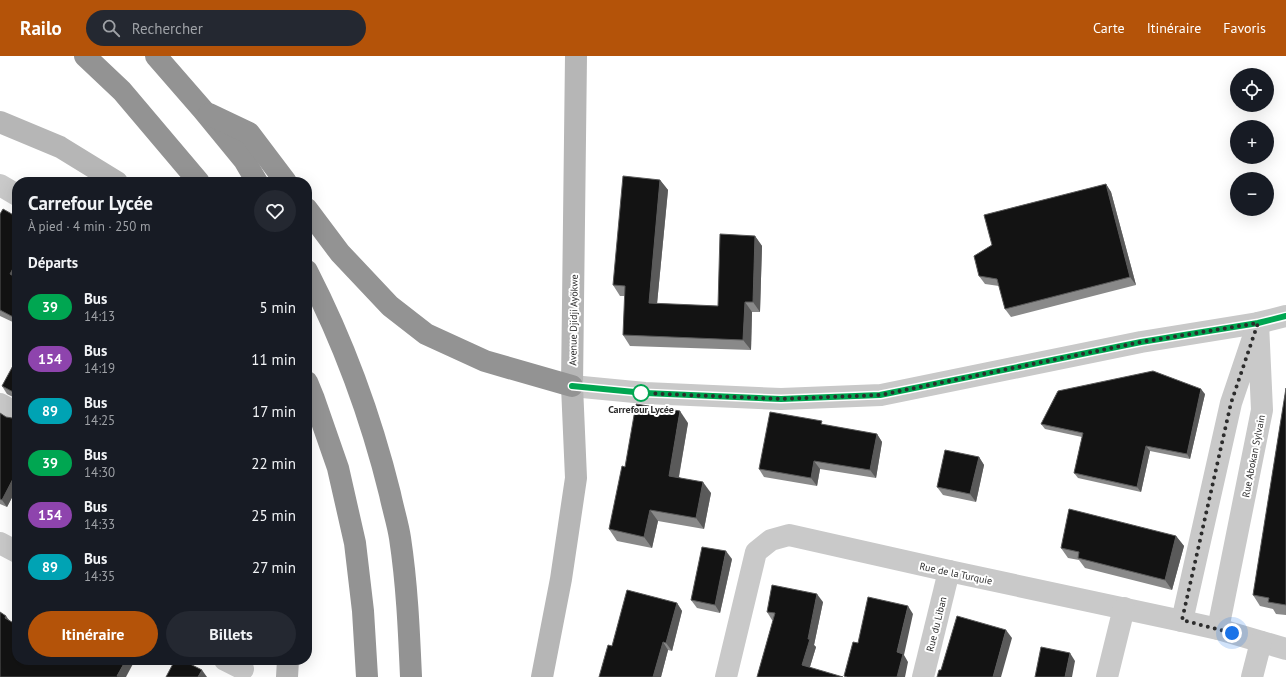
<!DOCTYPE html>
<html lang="fr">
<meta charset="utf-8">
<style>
:root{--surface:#171b24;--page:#242831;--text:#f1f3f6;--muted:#9ea1a6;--accent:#b45309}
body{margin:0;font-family:"PT Sans",sans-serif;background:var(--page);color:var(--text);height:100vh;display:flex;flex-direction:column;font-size:15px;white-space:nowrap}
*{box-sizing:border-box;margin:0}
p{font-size:13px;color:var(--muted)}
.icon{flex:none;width:22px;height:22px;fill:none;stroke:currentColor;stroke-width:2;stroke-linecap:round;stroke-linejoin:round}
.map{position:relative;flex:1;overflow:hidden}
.drawer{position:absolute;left:12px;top:121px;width:300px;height:488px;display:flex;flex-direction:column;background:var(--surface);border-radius:16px;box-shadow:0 4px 16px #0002}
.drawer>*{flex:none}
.badge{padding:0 8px;border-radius:13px;font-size:14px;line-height:26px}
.tools{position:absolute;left:1230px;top:12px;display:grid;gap:8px}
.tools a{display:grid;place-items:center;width:44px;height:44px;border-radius:50%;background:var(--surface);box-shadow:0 4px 16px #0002;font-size:20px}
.you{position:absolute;width:20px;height:20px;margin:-10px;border:3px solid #fff;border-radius:50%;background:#1a73e8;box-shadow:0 0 0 6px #1a73e833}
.map>.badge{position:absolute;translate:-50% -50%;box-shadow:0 0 0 2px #fff}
h2{padding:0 16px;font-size:15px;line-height:36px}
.round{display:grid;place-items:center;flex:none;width:42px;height:42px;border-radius:21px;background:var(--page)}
.overview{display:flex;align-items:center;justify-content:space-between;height:68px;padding:0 16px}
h1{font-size:19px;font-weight:800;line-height:30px}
.action{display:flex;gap:8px;margin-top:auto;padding:8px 16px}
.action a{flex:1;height:46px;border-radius:24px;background:var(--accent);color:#fff;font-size:16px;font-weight:800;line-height:46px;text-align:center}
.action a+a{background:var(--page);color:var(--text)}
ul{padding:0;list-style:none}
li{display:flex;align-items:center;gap:12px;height:52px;padding:0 16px}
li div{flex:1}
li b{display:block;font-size:15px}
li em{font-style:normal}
li .badge{min-width:44px;font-weight:700;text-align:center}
header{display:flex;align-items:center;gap:24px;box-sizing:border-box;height:56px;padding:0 20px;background:var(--accent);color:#fff}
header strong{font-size:19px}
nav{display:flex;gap:22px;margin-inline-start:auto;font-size:14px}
.search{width:280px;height:36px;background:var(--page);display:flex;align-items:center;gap:10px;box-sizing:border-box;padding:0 14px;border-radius:22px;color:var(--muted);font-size:15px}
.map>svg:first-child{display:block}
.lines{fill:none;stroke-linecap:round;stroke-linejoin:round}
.street{stroke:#c9c9c9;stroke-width:22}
.secondary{stroke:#b6b6b6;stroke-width:22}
.highway{stroke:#939393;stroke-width:22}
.wall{fill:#898989}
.shaded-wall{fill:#5a5a5a}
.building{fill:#131313;stroke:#5a5a5a}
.line-casing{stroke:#fff;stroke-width:9}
.line{stroke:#00a651;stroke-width:6}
.walk{stroke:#2c2c2c;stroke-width:4;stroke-dasharray:0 7.2}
.stop-dot{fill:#fff;stroke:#00a651;stroke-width:2}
.labels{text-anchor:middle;stroke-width:4;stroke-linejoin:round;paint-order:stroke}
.street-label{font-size:10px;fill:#2c2c2c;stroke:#fff}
.stop-label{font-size:10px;font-weight:bold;fill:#2c2c2c;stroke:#fff}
</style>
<header>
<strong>Railo</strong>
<div class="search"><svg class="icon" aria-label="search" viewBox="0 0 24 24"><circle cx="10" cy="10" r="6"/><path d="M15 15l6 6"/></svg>Rechercher</div>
<nav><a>Carte</a><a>Itinéraire</a><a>Favoris</a></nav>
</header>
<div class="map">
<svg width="1286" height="621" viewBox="0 0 1286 621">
<rect width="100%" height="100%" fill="#fff"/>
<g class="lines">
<g class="street">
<path d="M0 129 17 139"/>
<path d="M572 330 645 337 781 343 881 339 1141 286 1258 267 1286 260"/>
<path d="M0 348 17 357"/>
<path d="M0 487 17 496"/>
<path d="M1182 565 1231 347 1258 267 1262 354 1218 573"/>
<path d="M225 604 243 613"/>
<path d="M726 621 756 496 771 484 789 479 949 515 1182 565 1218 573 1286 593"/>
<path d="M923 621 949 515"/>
<path d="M1107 621 1124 552"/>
<path d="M1252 621 1261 586"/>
</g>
<g class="secondary">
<path d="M0 66 60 91 117 126"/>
<path d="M287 621 288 604"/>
<path d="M542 621 561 523 576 422 572 330 576 0"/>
</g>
<g class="highway">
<path d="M85 0 122 35 199 126"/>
<path d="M156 0 203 54 244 104 257 126"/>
<path d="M209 58 249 77 286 126"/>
<path d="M307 153 340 197 390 250 426 278 485 305 572 330"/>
<path d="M307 215C343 285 371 361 390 438 393 453 398 468 400 482 407 528 409 575 411 621"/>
<path d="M307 326 314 343 338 412 355 487 363 555 367 621"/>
</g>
</g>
<g class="wall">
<path d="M660 124 668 134 657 248 718 250 755 180 762 190 760 256H752L751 294 630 290 623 279 625 240H620L613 229Z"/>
<path d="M1106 128 1111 136 1136 229 1011 261 1005 253 999 230 985 228 979 220Z"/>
<path d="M0 158 17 161V268L0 260Z"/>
<path d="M17 308V343L7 338 2 330Z"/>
<path d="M1286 332V559L1276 558 1273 553 1260 550 1253 539Z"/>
<path d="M1205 338 1190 403 1150 395 1141 436 1078 422 1074 417 1082 381 1045 373 1041 368Z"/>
<path d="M0 357 6 361 12 362 17 361V432L7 451 0 448Z"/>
<path d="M688 367 679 421 711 437 704 473 658 465 652 492 617 485 609 473 625 411Z"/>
<path d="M824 369 877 378 882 386 876 422 820 413 817 430 764 421 759 413Z"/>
<path d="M979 401 984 409 976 446 943 439 937 431Z"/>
<path d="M1176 480 1184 490 1172 534 1085 512 1079 504 1068 502 1061 492Z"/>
<path d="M732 503 720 557 697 552 691 544Z"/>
<path d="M823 546 814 589 816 591 810 611 757 621 773 564H772L767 556Z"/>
<path d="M677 547 682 555 672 595 668 594 661 621H599L612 590Z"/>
</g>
<g class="shaded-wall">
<path d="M660 124 668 134 656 258 649 247Z"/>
<path d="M1106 128 1111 136 1136 229 1130 221Z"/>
<path d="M755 180 762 190 760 256 753 246Z"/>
<path d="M17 205V223L10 218Z"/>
<path d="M745 246 752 256 751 294 743 284Z"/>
<path d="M1201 333 1205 338 1190 403 1187 398Z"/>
<path d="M680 355 688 367 677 431 669 420Z"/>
<path d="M877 378 882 386 876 422 870 414Z"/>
<path d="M1146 390 1150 395 1141 436 1137 431Z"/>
<path d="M979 401 984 409 976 446 970 438Z"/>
<path d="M814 405 820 413 817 430 811 422Z"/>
<path d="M17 415V432L7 451 2 444Z"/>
<path d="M703 426 711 437 704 473 696 462Z"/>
<path d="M650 454 658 465 652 492 644 481Z"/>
<path d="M1176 480 1184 490 1172 534 1165 524Z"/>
<path d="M726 495 732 503 720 557 715 549Z"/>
<path d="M817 538 823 546 814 589 816 591 808 617 802 609Z"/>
<path d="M677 547 682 555 672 595 666 587Z"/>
<path d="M908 550 913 558 904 599 908 606 905 621H897V596Z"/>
<path d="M6 560 12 568 5 562Z"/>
<path d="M1006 574 1012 582 1001 621H993Z"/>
<path d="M663 586 668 594 661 621H653Z"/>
<path d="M1070 597 1075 605 1072 621H1065Z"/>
<path d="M126 604H135L126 621H118L117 620Z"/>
<path d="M202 614 207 621H198Z"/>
</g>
<g class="building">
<path d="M623 120 660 124 649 247 718 250 720 178 755 180 753 246H745L743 284 623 279 625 230 613 229Z"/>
<path d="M1106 128 1130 221 1005 253 997 223 979 220 974 200 992 189 984 159Z"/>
<path d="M3 153 17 161V205L10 218 17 222V263L0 254V158Z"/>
<path d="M15 306 17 308V338L2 330Z"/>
<path d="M1153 315 1201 333 1187 398 1146 390 1137 431 1074 417 1083 377 1041 368 1058 335Z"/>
<path d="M1286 332V549L1268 546 1269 542 1253 539Z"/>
<path d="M636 348 680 355 669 420 703 426 696 462 650 454 644 481 609 473 622 410 625 411Z"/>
<path d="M770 356 822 365 821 368 877 378 870 414 814 405 811 422 759 413Z"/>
<path d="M0 357 6 361 12 362 17 361V415L2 444 0 443Z"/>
<path d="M945 394 979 401 970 438 937 431Z"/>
<path d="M1069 453 1176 480 1165 524 1078 502 1079 496 1061 492Z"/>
<path d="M702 491 726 495 715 549 691 544Z"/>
<path d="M772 529 817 538 808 583H810L802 609 843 621H757L775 557 767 556Z"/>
<path d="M627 534 677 547 666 587 663 586 653 621H599L608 589 612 590Z"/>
<path d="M868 541 908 550 897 596 903 598 897 621H847L844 620 853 586 858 587Z"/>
<path d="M0 556 6 560 5 562 17 569V604H126L117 620 119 621H0Z"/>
<path d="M957 560 1006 574 993 621H937L939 614H941Z"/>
<path d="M1041 591 1070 597 1065 621H1035Z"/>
<path d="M175 604H182L202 614 198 621H166Z"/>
</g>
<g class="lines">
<defs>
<path id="line" d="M572 330 645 337 781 343 880 339 1141 286 1258 267 1286 260"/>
</defs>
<use href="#line" class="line-casing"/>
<use href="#line" class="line"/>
<path class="walk" d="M641 337 781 343 880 339 1141 286 1258 267 1231 347 1182 564 1232 577"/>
</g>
<circle class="stop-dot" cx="641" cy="337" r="8"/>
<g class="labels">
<g class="street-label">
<text transform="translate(573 264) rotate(-89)" y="4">Avenue Djidji Ayökwe</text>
<text transform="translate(1253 400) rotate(-79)" y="4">Rue Abokan Sylvain</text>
<text transform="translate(956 517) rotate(12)" y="4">Rue de la Turquie</text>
<text transform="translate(936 568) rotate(-76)" y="4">Rue du Liban</text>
</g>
<g class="stop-label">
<text x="641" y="357">Carrefour Lycée</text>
</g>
</g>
</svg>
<div class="tools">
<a><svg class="icon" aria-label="locate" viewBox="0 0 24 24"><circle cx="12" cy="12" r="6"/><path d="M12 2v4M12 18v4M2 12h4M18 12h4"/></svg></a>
<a>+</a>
<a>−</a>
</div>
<div class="you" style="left:1232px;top:577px"></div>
<section class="drawer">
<div class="overview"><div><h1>Carrefour Lycée</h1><p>À pied · 4 min · 250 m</p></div><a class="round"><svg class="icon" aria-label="heart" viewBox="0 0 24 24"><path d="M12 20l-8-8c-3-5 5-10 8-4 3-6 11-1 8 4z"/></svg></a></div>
<h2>Départs</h2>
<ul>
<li><span class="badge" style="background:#00a651;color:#fff">39</span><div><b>Bus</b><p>14:13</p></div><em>5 min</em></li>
<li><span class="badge" style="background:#8e44ad;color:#fff">154</span><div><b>Bus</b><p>14:19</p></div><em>11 min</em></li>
<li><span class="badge" style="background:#00a3b4;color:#fff">89</span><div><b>Bus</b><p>14:25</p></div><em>17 min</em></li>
<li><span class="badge" style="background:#00a651;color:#fff">39</span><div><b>Bus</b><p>14:30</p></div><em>22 min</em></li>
<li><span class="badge" style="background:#8e44ad;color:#fff">154</span><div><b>Bus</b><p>14:33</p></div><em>25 min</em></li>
<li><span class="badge" style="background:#00a3b4;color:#fff">89</span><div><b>Bus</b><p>14:35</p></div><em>27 min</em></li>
</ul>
<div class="action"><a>Itinéraire</a><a>Billets</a></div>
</section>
</div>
